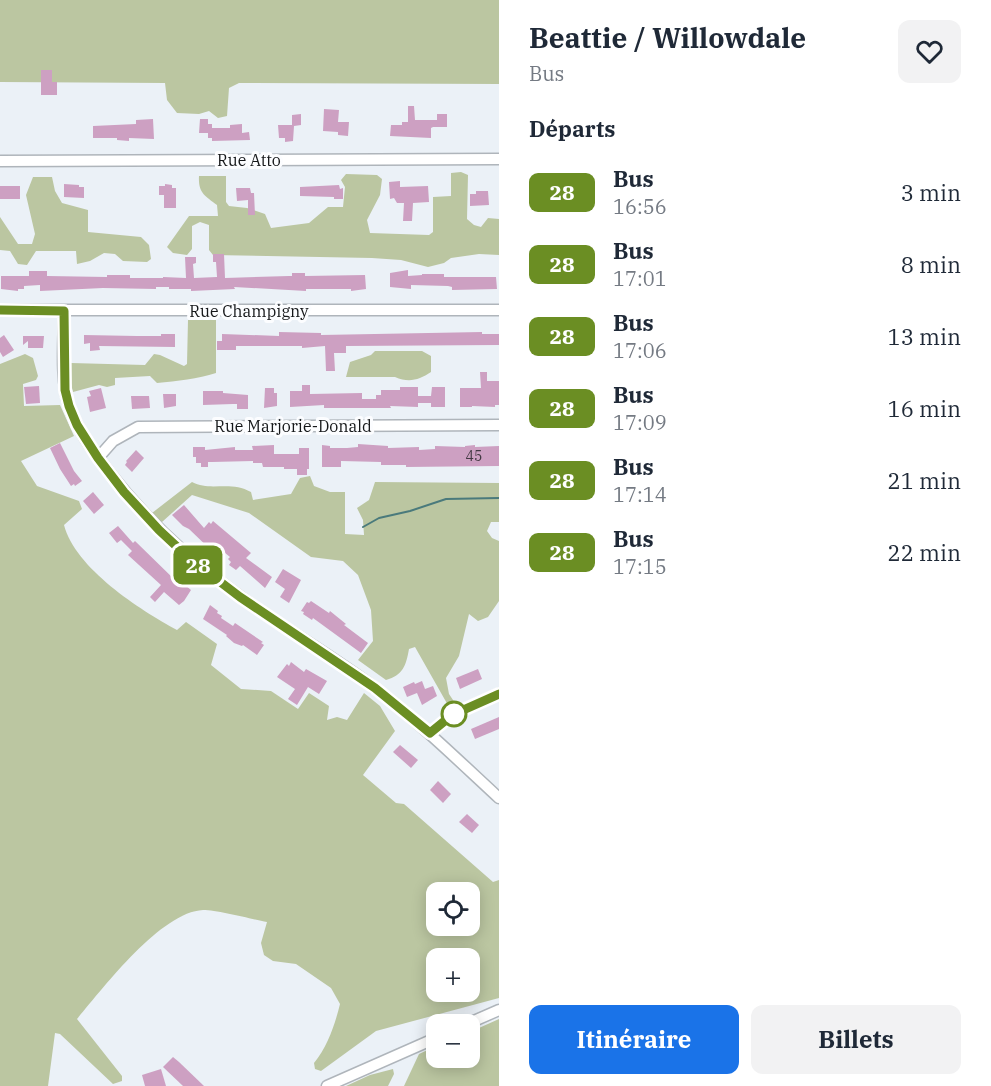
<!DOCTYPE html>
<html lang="fr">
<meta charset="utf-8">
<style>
:root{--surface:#fff;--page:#f2f2f3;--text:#1f2937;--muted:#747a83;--accent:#1a73e8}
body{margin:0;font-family:"IBM Plex Serif",serif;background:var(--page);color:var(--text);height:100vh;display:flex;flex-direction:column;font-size:22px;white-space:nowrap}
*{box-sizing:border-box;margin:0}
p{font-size:20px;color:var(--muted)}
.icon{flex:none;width:33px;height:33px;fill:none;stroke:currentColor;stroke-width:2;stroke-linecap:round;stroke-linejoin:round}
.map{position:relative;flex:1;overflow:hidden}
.details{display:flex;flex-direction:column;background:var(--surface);width:492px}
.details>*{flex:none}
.badge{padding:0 12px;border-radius:9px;font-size:21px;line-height:39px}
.buttons{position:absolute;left:426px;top:882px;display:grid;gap:12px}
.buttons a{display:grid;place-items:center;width:54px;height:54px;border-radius:12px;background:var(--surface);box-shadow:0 3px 15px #0003;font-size:30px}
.map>.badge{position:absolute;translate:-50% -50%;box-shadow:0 0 0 3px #fff}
h2{padding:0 30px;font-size:22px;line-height:54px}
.round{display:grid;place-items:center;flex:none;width:63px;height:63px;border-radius:12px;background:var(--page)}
.headline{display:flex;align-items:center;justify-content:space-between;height:102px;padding:0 30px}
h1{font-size:28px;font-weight:700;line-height:45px}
.action{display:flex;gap:12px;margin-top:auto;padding:12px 30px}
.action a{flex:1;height:69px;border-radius:12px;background:var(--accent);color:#fff;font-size:24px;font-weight:700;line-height:69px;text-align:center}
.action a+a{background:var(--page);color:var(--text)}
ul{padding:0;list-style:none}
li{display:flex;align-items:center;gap:18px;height:72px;padding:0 30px}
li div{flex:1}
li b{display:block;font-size:22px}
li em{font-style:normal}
li .badge{min-width:66px;font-weight:700;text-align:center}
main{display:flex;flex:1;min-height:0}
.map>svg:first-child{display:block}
.green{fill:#bbc6a1;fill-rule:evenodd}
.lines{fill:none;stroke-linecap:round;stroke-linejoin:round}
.stream{stroke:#4a7a7c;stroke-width:2}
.building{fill:#cda0c2}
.minor-casing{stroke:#afb5bb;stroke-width:13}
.minor{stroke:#fff;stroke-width:10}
.line-casing{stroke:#fff;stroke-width:14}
.line{stroke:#6b8e23;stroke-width:9}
.stop-dot{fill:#fff;stroke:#6b8e23;stroke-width:3}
.labels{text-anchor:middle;stroke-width:6;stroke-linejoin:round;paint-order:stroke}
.number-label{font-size:14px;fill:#433943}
.street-label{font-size:16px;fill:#151719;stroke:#fcfdff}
</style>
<main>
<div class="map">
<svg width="499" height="1086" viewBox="0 0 499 1086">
<rect width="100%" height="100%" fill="#ebf1f7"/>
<g class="green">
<path d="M0 0H499V84L239 83 229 88 227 116 218 118 209 111 199 114 177 113 167 100 165 83 0 82Z"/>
<path d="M461 172 468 175 467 219 474 225 481 227 488 218 499 219V255L479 254 451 258 444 263 428 267 401 260 372 258 213 255 209 250V225L200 222 192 226V249L187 255 173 253 167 247 189 216H218L217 205C205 196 198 193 199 176H226V202L229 206 247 208 265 214 271 228 309 223 328 207H343L345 187 341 180 346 174 377 175 382 179 380 195 367 220 370 233 429 235 433 232V197L451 196V173Z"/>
<path d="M33 177H52L55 191 62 203 88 210V232L141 237 149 245 151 259 147 262 123 261 115 254 104 253 90 261 77 264 76 251H36L27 265 18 264 10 251 0 250V217L18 244H32L35 234 26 195Z"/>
<path d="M188 320H216V373C198 379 177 381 157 383L150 376 115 378V385L107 387 99 385 73 392 71 384V363L145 365 154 354 160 355 184 366 187 364Z"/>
<path d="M375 351H422L431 356V372C419 380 409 383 395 377H346L350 362 371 355Z"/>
<path d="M25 354 33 358 38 376 36 380 23 384 24 406 60 405 74 436 21 461 37 486 79 501 82 509 64 525C75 568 140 610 177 630L186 622 217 644 211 665 241 689 271 691 298 709 309 693 329 706 327 720 337 717 347 720 364 693 380 706 395 731 363 775 396 803 404 804 493 882 499 880V998L376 1031 321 1071 315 1069 314 1063C328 1046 335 1024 340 1004L331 988 296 964 273 961 264 955 261 943 267 922C251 919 218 910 203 910 161 912 104 987 77 1019L122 1076V1081L113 1084 60 1034 55 1033 48 1086H0V364ZM436 892H470V926H436ZM436 958H470V992H436Z"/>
<path d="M310 476 314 486 330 492H345V534L364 535 363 520 357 508 369 500 375 482 499 483V522H491L487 531 492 538 499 541V601L488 617 478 621 469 614 459 656 446 678 449 694 455 703 449 707 415 647 409 649C406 666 403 675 386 680L358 660 373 641 371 610 358 575 343 561 311 557 249 513 192 495 162 522 157 520 152 513 192 482C211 492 230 480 251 492L253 500 291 494 300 478Z"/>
<path d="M499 1019V1086H404L419 1054 436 1046V1058H470V1032Z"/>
<path d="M393 1069 394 1074 388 1086H346L370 1075Z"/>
</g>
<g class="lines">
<path class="stream" d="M363 527 379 518 410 511 446 499 499 498"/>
</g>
<g class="building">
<path d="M41 70H52V82H57V95H41Z"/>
<path d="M408 106H414L415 120H437V114H447V127H433L431 128V138L390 136 391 125H402V122H408Z"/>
<path d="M324 109 339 110 338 122H349L348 136 338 135V132L323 131Z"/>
<path d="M301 114V125L294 126 293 141 285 142V138H279L278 125H292V115Z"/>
<path d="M153 119 154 139 129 138V141L117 140V138H93V126L136 124V120Z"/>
<path d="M200 119H208V124H212V128H230V125L242 124V133L249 132 250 140 212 141V138H208V133H199Z"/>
<path d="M400 181V187L428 186 429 202 413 203 412 221H403L404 203H397L394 198 390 199 389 182Z"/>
<path d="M64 184 79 185V187H84V198L64 197Z"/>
<path d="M165 184 172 185V188H176V208H164V195H159V186H165Z"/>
<path d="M339 185 340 189 343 188V199H334V197L300 196V187Z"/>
<rect x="0" y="186" width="20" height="13"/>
<path d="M236 188H250L251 193H254L255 215H248V200L237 201Z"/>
<path d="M476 191H488L489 205 470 206V194H476Z"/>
<path d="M213 254H224L225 278 289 276H292V273H305V276L365 275 366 289 351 291V289H306V291L234 287 235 289 191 291V289H169V287H156V289L103 288 40 291V285L24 286V289H18V291L1 289V276H29V271H47V276L107 277V275H130V278H163V277L186 278 185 257H196V263L193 264 194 278 217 277 216 262H213Z"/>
<path d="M408 270V276L422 275V274H444V277H496L497 289 452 290V287L448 286 411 285V289L390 287V273Z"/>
<path d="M279 332 321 333V335L482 332V334H499V345L346 346V353H334L335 371H326L325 346 302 348V346H236V350H217V341H222V334L279 336Z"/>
<path d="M161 334H175V347L99 346 100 350 90 351V343L84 344V335L137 336H161Z"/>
<path d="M4 335 14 350 3 357 0 352V338Z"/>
<path d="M23 336H44L43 348H28V341L23 345Z"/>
<path d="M480 372H487V381H499V405H495V407L472 406V407H460V388H481Z"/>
<path d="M302 385H310V394L362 393V399H376V395H381V390H400V387H418V396H431L432 387H445V407H431V403H418V407L390 406 391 408H324V405L290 407V391H302Z"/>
<path d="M39 386 40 403 26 404 24 387Z"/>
<path d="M101 388 106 408 90 412 87 397 91 396 89 391Z"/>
<path d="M265 388H274V393H277V406L264 408Z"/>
<path d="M203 391H223V393L248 395V409H237V404H233L203 405Z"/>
<path d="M163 394H176V406L164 408Z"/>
<path d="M131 396H149L150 408 132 409Z"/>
<path d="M60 443 74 471 82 481 75 486 74 484 71 486 60 469 50 448Z"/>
<path d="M358 444 388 446V448L419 447V450L435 449V446L465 447V446L475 445V447L499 446V466L406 467V465H381V462L341 461V467H322V445L330 446V448H347L358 447Z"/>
<path d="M274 445V454H299V448H309V469H307V475H297V469H284V467H263L262 463H253V461L212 462H208V467H201V463H196V457H193V447H205V450L235 447V450H253L252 446Z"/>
<path d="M136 450 144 458 132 472 125 465 127 462 126 461Z"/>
<path d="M93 492 104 505 94 514 83 501Z"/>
<path d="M184 505 204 528 209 522 211 524 213 521 251 553 246 558 272 577 265 588 240 566 236 570 229 565 231 562 228 559 230 557 219 548 214 553 189 529 183 526 172 515Z"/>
<path d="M118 526 133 543 135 541 177 582 179 580 191 590 184 601 179 605 164 592 155 602 150 597 161 585 128 555 132 551 121 540 117 543 109 533Z"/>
<path d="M283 569 301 580 289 603 280 597 285 589 275 582Z"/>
<path d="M311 601 329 613 330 611 346 624 344 625 368 643 361 653 313 618 312 620 303 614 304 612 301 611 307 602 309 603Z"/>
<path d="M210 605 218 611 217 613 222 616 221 618 233 626 235 623 263 642 261 643 264 645 257 655 243 645 242 646 234 643 226 636 227 635 203 619Z"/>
<path d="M291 662 304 672 306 669 327 681 319 694 308 687 297 705 288 699 295 689 277 677 287 664 289 666Z"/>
<path d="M478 669 482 679 460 689 456 678Z"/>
<path d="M422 681 425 689 433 686 437 696 422 705 417 693 407 697 403 687 414 682 415 684Z"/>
<path d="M499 717V729L475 739 471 729Z"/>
<path d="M400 745 418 760 411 768 393 752Z"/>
<path d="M438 781 451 794 443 803 430 790Z"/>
<path d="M467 814 479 825 472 833 459 822Z"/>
<path d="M173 1057 179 1062 204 1086H183L163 1067Z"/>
<path d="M161 1069 166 1086H145L142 1075Z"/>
</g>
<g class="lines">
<defs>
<g id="minor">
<path d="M0 161 499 159"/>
<path d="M0 310H499"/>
<path d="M64 311C64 338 60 381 69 406 77 430 94 452 109 472 144 517 184 555 230 589 277 625 329 653 376 689 420 723 459 761 499 798"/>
<path d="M98 458 113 441 138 427 499 425"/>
<path d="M430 733 452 715 499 694"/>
<path d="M467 1024 499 1010"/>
<path d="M327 1086 436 1038"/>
</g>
</defs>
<use href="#minor" class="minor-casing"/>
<use href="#minor" class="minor"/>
</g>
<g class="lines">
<defs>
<path id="line" d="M0 310 64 311 65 390 69 406 77 425 98 458 124 492 159 530 189 558 240 597 375 688 430 733 452 715 499 694"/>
</defs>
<use href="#line" class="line-casing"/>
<use href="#line" class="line"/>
</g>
<circle class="stop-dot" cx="454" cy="714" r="12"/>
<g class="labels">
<g class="number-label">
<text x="474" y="461">45</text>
</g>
<g class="street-label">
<text x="249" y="166">Rue Atto</text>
<text x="249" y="317">Rue Champigny</text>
<text x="293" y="432">Rue Marjorie-Donald</text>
</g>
</g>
</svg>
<div class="buttons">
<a><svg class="icon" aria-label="locate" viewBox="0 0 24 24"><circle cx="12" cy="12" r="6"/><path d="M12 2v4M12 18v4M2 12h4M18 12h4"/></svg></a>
<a>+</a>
<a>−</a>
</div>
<b class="badge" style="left:198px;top:565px;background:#6b8e23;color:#fff">28</b>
</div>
<section class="details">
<div class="headline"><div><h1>Beattie / Willowdale</h1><p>Bus</p></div><a class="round"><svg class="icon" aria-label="heart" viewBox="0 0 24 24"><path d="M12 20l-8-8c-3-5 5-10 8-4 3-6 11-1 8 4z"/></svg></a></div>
<h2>Départs</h2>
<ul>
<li><span class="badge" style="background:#6b8e23;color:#fff">28</span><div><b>Bus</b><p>16:56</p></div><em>3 min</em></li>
<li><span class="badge" style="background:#6b8e23;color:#fff">28</span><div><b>Bus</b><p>17:01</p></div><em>8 min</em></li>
<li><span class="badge" style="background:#6b8e23;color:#fff">28</span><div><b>Bus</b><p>17:06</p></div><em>13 min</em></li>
<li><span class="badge" style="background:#6b8e23;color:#fff">28</span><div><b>Bus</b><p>17:09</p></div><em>16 min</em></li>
<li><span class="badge" style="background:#6b8e23;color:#fff">28</span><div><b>Bus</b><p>17:14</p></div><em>21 min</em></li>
<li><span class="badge" style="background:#6b8e23;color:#fff">28</span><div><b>Bus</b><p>17:15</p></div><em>22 min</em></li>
</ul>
<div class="action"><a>Itinéraire</a><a>Billets</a></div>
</section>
</main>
